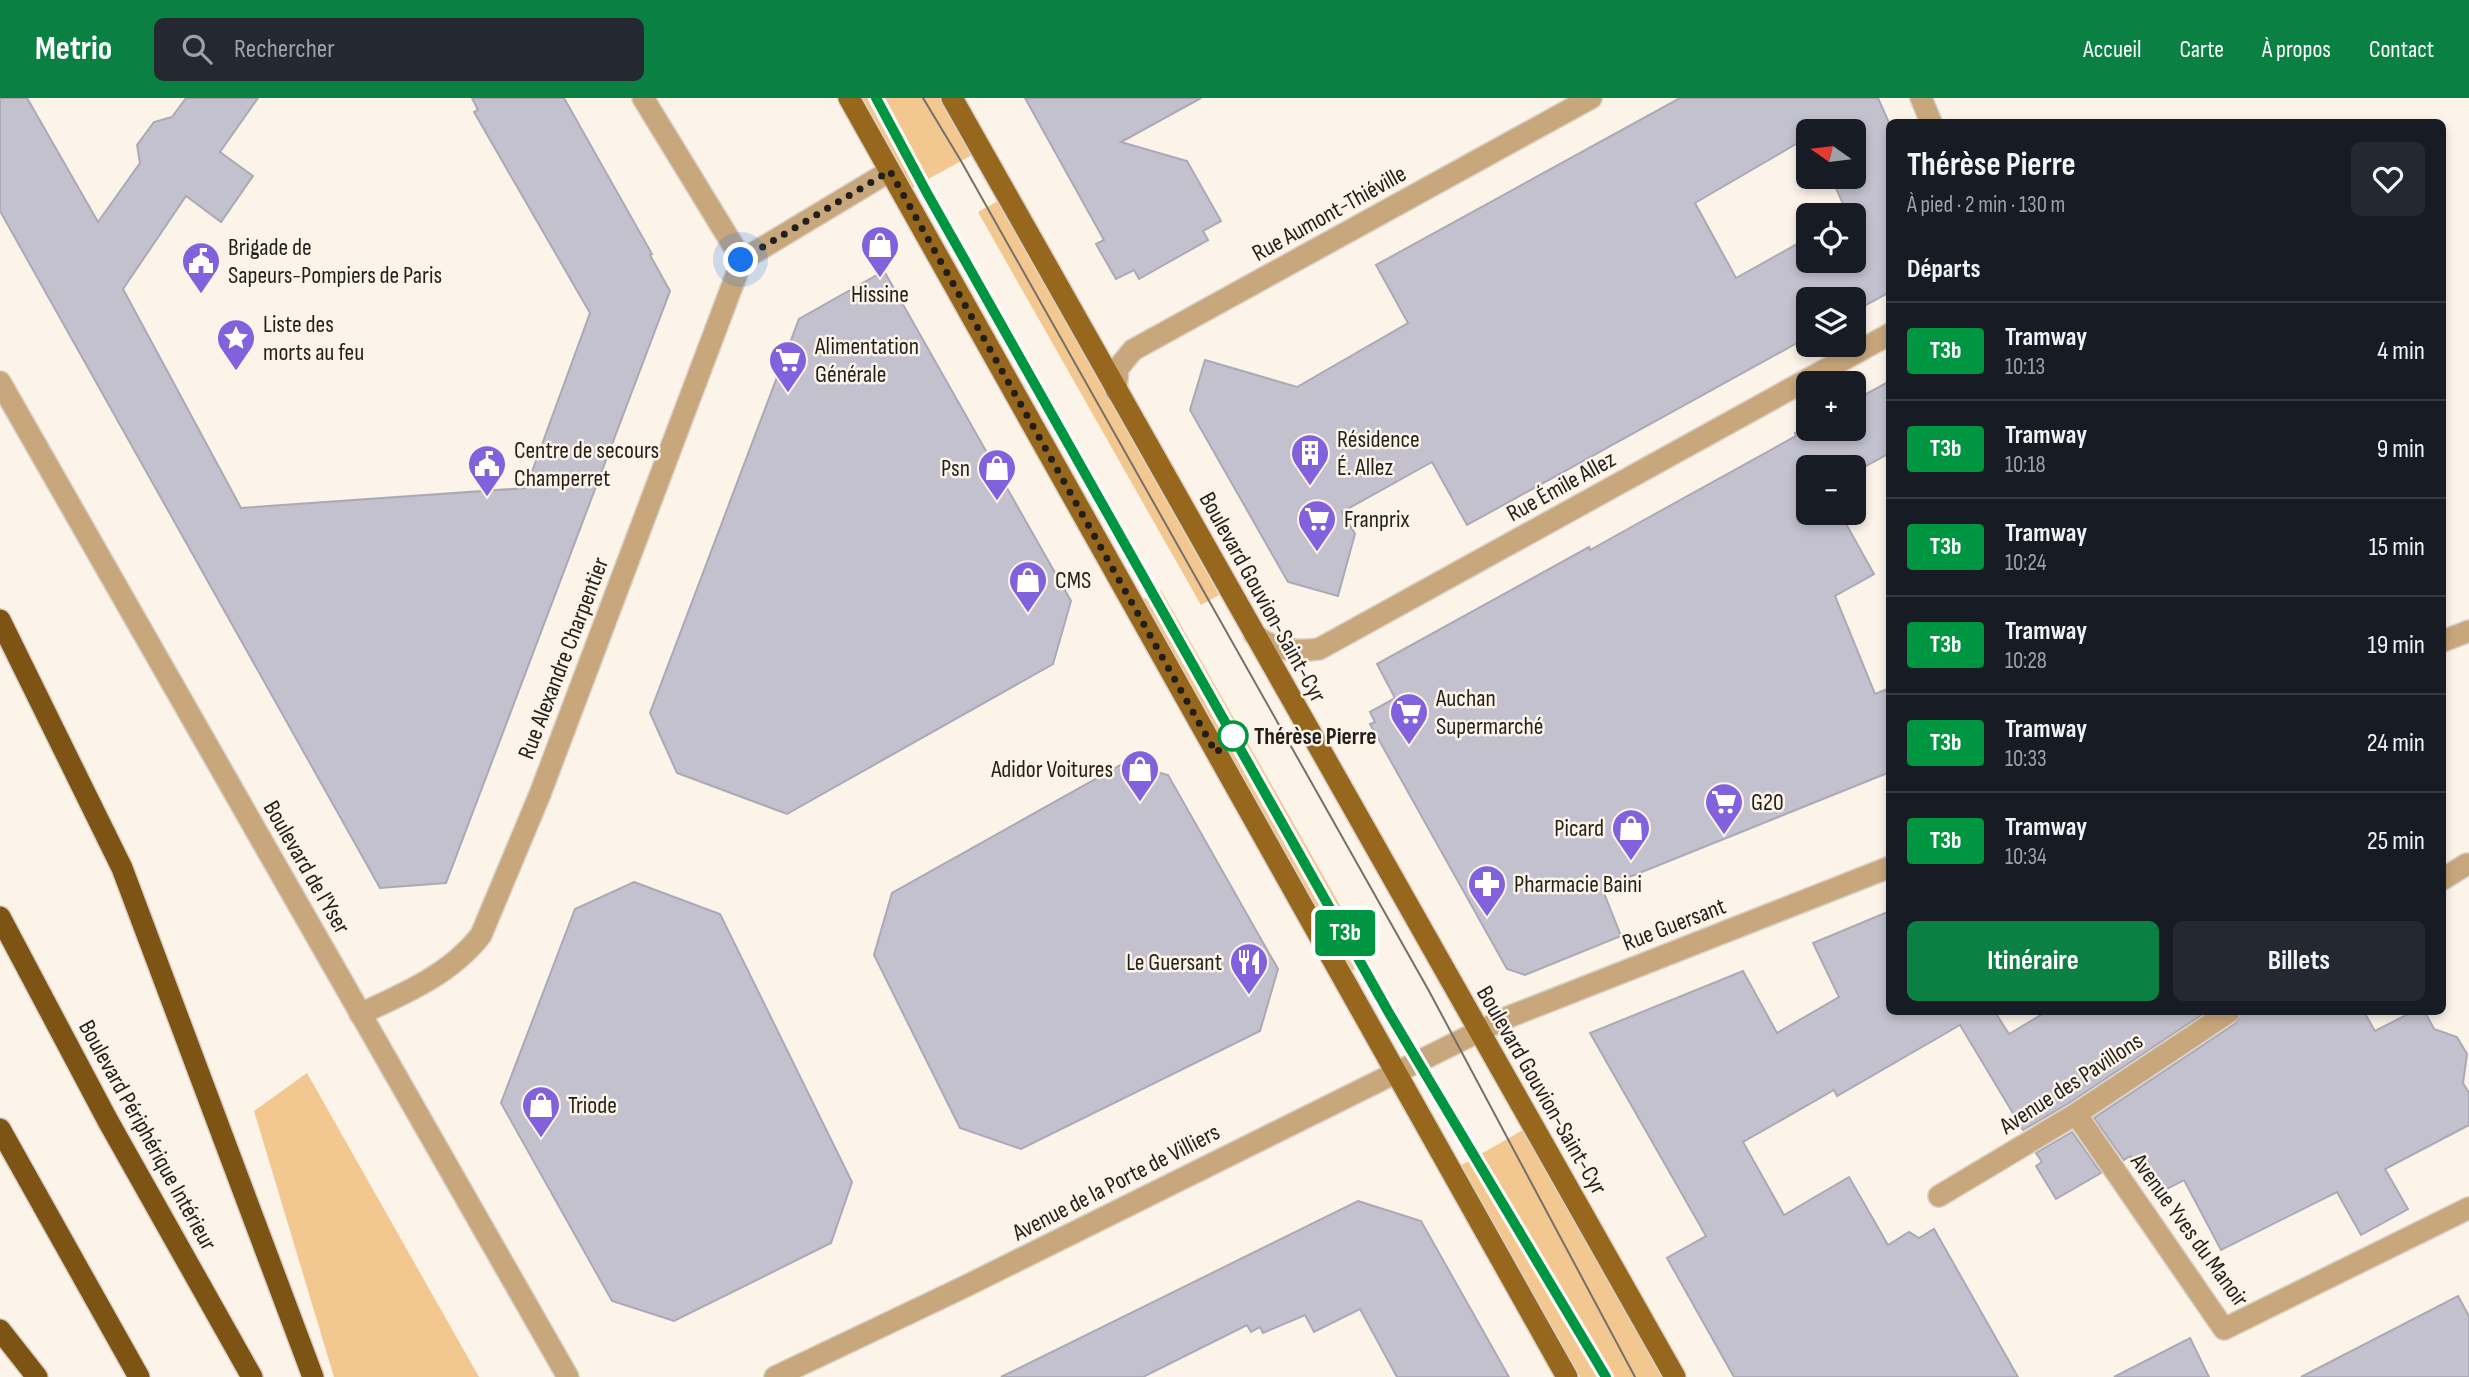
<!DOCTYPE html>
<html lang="fr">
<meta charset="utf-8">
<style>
:root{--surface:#171b24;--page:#242831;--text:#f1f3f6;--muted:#9ea1a6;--line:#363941;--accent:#0b8043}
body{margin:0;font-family:"Sofia Sans Condensed",sans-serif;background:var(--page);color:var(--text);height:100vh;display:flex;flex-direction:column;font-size:26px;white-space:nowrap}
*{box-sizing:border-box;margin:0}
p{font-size:23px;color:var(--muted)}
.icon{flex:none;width:38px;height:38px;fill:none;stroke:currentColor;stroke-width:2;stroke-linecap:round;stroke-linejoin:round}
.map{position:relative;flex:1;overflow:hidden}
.panel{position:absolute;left:1886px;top:21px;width:560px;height:896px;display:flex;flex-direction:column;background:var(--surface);border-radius:10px;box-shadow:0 4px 10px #0003}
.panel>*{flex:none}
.badge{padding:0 14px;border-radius:5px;font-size:24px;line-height:46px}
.needle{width:46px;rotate:284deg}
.controls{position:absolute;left:1796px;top:21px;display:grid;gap:14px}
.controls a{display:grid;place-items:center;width:70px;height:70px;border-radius:10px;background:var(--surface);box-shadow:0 4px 10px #0003;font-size:35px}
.you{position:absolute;width:35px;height:35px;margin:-18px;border:5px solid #fff;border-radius:50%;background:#1a73e8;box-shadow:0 0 0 10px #1a73e833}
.map>.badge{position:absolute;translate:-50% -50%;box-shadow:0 0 0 4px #fff}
h2{padding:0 21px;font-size:26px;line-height:63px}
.round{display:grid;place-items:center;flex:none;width:74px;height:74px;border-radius:10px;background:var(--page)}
.summary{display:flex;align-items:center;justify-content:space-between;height:119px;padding:0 21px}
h1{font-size:33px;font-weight:700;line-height:52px}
.cta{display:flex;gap:14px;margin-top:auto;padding:14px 21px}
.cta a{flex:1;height:80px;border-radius:10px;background:var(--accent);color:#fff;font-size:28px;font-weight:700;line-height:80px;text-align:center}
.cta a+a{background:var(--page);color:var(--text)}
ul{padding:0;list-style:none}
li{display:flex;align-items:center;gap:21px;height:98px;padding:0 21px;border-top:2px solid var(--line)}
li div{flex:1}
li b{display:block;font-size:26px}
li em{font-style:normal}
li .badge{min-width:77px;font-weight:700;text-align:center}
header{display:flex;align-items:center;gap:42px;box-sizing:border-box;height:98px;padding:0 35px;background:var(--accent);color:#fff}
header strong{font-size:33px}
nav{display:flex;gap:38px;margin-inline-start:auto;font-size:24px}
.search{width:490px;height:63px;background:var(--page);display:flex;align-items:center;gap:18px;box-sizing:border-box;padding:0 24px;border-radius:10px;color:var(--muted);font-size:26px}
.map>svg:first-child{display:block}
.green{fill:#f2c790}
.building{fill:#c3c1ce;stroke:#aba9b5;stroke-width:2;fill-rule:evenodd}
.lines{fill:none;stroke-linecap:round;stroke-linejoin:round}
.minor-casing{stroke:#d9d1c8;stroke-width:24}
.major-casing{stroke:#d9d1c8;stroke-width:24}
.highway-casing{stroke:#d9d1c8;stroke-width:24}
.minor{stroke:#c9a77c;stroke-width:21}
.major{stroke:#97671e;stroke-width:21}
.highway{stroke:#7d5414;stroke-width:21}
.tram{stroke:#75706a;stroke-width:2}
.line-casing{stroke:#fff;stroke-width:16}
.line{stroke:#009641;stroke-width:10}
.walk{stroke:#221f1b;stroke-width:7;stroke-dasharray:0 12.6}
.stop-dot{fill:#fff;stroke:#009641;stroke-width:3.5}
.labels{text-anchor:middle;stroke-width:5;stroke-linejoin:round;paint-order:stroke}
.street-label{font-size:24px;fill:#221f1b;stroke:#fcf3e9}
.poi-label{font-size:24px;fill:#221f1b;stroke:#fcf3e9;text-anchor:start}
.stop-label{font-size:24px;font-weight:bold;fill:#221f1b;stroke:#fcf3e9;text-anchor:start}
</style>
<header>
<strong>Metrio</strong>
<div class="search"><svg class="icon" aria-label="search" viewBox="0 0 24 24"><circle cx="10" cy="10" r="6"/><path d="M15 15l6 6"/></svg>Rechercher</div>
<nav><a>Accueil</a><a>Carte</a><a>À propos</a><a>Contact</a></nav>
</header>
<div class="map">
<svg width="2469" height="1279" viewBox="0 0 2469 1279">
<rect width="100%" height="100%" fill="#fcf3e9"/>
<g class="green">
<path d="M859 0H940L972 57 910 91Z"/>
<path d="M998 103 1219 497 1201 507 978 114Z"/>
<path d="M1161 492 1371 862 1351 873 1142 502Z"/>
<path d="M307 975 479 1279H334L254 1013Z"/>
<path d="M1523 1032 1662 1279H1580L1460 1068Z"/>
</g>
<g class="building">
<path d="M0 0H27L98 124 140 65 137 47 154 24 172 19 186 0H258L220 54 253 78 221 124 186 98 123 191 241 410 526 390 590 215 474 14 478 12 472 0H564L652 156 650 157 670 193 446 785 380 790 0 113Z"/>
<path d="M1025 0H1201L1121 44 1187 63 1221 123 1203 133 1208 142 1139 181 1134 172 1116 181 1096 146 1104 142Z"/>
<path d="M1680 0H1878L1890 27V194L1853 214V201H1808V239L1467 427 1432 364 1342 414 1355 436 1338 498 1288 484 1190 312 1205 262 1297 289 1408 225 1376 167ZM1808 33H1853V79H1831L1848 117H1853V163H1808V140L1736 180 1695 105 1808 39Z"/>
<path d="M884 173 1071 503 1053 566 787 716 677 675 650 615 799 221Z"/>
<path d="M1890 283V355L1853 375V369H1808V415H1840L1874 476 1835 498 1875 596 1890 590V674L1602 790 1621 838 1525 877 1507 871 1370 626 1375 624 1370 614 1395 600 1377 566 1589 449 1590 452 1635 427 1796 338 1795 335 1808 328V331H1853V303Z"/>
<path d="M1124 665 1168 677 1278 871 1260 933 1021 1051 960 1030 874 857 892 795Z"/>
<path d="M634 784 720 816 852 1084 831 1145 674 1223 612 1203 501 1005 575 811Z"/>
<path d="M1890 813V914H1995L2009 936 2046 914H2206L2069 1005 2023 1032 1960 927 1837 998 1834 992 1743 1044 1784 1117 1849 1079 1888 1147 1909 1134 1919 1140 1934 1131 2018 1279H1734L1667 1160 1706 1138 1590 935 1743 873 1777 935 1839 899 1813 845Z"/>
<path d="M2242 914H2364L2375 933 2412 914H2425L2434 931 2457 939 2467 956 2463 985 2469 995V1027L2385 1071 2408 1111 2361 1137 2337 1094 2221 1152 2184 1082 2155 1097 2130 1058 2124 1062 2094 1020 2236 925Z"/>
<path d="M2072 1034 2101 1075 2056 1101 2036 1068 2042 1064 2036 1055Z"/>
<path d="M1358 1103 1421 1123 1509 1279H1397L1360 1211 1314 1234 1305 1217 1263 1235 1260 1229 1251 1234 1247 1227 1143 1279H1001Z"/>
<path d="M2458 1198 2469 1218V1279H2301Z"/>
<path d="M2190 1240 2209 1279H2114Z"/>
</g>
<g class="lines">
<defs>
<g id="minor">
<path d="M643 0 742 162"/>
<path d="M1921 0 1931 24"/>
<path d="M742 162 890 73"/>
<path d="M0 284 568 1279"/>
<path d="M1116 293 1118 270 1133 252 1591 0"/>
<path d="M1254 536C1274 553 1294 554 1319 551L1890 236"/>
<path d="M2443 543 2469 533"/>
<path d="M2443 781 2467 766"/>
<path d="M360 916C404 896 451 876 481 837L540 696 742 162"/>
<path d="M2076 1016 2224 1231 2469 1110"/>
<path d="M1939 1098 2076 1016 2229 914"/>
<path d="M775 1279 964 1189 1506 920 1890 769"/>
</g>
<g id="major">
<path d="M849 0 1567 1279"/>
<path d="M952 0 1675 1279"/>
</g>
<g id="highway">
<path d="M0 522 122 770 313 1279"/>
<path d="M0 819 108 1023 252 1279"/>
<path d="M0 1031 139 1279"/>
<path d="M0 1232 37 1279"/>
</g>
</defs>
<use href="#minor" class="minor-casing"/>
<use href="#major" class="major-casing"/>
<use href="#highway" class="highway-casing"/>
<use href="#minor" class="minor"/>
<use href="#major" class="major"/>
<use href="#highway" class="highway"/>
<g class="tram">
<path d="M876 0 927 95 1389 915 1607 1279"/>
<path d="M923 0 961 63 1429 893 1635 1279"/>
</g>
</g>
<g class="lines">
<defs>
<path id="line" d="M876 0 927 95 1389 915 1606 1279"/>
</defs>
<use href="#line" class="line-casing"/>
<use href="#line" class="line"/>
<path class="walk" d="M741 162 890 73 1216 655 1233 638"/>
</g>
<defs>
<symbol id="shop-pin" viewBox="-11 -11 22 30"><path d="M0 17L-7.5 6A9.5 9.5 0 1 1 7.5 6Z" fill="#8161dc" stroke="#fcf3e9"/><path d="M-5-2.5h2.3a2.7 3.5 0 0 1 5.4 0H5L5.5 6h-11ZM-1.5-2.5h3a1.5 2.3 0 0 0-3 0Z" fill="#fff"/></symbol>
<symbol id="civic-pin" viewBox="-11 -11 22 30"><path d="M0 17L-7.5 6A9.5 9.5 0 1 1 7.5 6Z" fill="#8161dc" stroke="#fcf3e9"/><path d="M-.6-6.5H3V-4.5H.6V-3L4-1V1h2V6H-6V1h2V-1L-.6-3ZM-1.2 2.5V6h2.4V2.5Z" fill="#fff"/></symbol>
<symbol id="sight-pin" viewBox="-11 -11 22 30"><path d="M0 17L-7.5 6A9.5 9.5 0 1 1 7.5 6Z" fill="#8161dc" stroke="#fcf3e9"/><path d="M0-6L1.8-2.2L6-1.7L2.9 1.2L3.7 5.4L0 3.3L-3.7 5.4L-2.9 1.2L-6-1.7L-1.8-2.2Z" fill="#fff"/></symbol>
<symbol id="supermarket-pin" viewBox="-11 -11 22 30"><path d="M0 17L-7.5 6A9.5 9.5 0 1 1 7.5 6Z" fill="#8161dc" stroke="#fcf3e9"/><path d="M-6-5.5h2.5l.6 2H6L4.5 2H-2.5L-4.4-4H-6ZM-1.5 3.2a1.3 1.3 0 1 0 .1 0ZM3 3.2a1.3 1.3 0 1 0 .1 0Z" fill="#fff"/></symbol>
<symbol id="building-pin" viewBox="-11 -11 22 30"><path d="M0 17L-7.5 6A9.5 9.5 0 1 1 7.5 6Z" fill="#8161dc" stroke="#fcf3e9"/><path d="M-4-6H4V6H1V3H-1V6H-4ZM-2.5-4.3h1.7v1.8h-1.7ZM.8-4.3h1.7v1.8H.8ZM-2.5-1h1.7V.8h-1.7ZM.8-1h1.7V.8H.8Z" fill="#fff"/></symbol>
<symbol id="pharmacy-pin" viewBox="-11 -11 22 30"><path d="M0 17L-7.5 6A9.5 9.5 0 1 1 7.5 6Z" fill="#8161dc" stroke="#fcf3e9"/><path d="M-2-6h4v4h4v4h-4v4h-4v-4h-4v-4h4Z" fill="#fff"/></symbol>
<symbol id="restaurant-pin" viewBox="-11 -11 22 30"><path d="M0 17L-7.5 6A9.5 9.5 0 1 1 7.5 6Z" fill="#8161dc" stroke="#fcf3e9"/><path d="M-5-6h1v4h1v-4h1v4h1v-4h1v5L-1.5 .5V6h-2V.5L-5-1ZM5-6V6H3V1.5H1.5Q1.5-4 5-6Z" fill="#fff"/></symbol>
</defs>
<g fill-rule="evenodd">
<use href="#shop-pin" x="858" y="125" width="44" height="60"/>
<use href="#civic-pin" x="179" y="141" width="44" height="60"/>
<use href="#sight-pin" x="214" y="218" width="44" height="60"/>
<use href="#supermarket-pin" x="766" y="240" width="44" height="60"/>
<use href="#building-pin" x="1288" y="333" width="44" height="60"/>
<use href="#civic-pin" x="465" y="344" width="44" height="60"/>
<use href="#shop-pin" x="975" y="348" width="44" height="60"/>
<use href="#supermarket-pin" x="1295" y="399" width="44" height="60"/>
<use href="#shop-pin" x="1006" y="460" width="44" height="60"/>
<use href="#supermarket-pin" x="1387" y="592" width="44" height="60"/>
<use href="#shop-pin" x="1118" y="649" width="44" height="60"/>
<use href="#supermarket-pin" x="1702" y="682" width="44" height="60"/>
<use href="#shop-pin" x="1609" y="708" width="44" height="60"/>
<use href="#pharmacy-pin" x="1465" y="764" width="44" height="60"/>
<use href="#restaurant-pin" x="1227" y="842" width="44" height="60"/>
<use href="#shop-pin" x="519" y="985" width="44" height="60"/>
</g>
<circle class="stop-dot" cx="1233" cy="638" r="14"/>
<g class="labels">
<g class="street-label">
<text transform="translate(1329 115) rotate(-29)" y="8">Rue Aumont-Thiéville</text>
<text transform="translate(1561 388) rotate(-29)" y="8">Rue Émile Allez</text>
<text transform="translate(1263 499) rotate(61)" y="8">Boulevard Gouvion-Saint-Cyr</text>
<text transform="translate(563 560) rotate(-69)" y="8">Rue Alexandre Charpentier</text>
<text transform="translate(307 769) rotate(60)" y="8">Boulevard de l'Yser</text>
<text transform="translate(1674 826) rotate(-21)" y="8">Rue Guersant</text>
<text transform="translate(2071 985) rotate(-33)" y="8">Avenue des Pavillons</text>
<text transform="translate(1542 992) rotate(60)" y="8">Boulevard Gouvion-Saint-Cyr</text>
<text transform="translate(148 1037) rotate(61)" y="8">Boulevard Périphérique Intérieur</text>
<text transform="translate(1116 1084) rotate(-27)" y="8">Avenue de la Porte de Villiers</text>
<text transform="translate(2190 1132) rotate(54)" y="8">Avenue Yves du Manoir</text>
</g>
<g class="poi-label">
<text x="228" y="157">Brigade de<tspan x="228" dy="28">Sapeurs-Pompiers de Paris</tspan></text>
<text x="880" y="204" text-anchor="middle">Hissine</text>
<text x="263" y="234">Liste des<tspan x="263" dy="28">morts au feu</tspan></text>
<text x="815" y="256">Alimentation<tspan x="815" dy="28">Générale</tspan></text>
<text x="1337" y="349">Résidence<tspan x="1337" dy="28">É. Allez</tspan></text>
<text x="514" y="360">Centre de secours<tspan x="514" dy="28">Champerret</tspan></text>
<text x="970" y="378" text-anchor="end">Psn</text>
<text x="1344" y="429">Franprix</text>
<text x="1055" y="490">CMS</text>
<text x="1436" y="608">Auchan<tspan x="1436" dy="28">Supermarché</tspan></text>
<text x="1113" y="679" text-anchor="end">Adidor Voitures</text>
<text x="1751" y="712">G20</text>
<text x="1604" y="738" text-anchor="end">Picard</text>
<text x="1514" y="794">Pharmacie Baini</text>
<text x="1222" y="872" text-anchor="end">Le Guersant</text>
<text x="568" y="1015">Triode</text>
</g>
<g class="stop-label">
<text x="1254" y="646">Thérèse Pierre</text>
</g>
</g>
</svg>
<div class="controls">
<a><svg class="needle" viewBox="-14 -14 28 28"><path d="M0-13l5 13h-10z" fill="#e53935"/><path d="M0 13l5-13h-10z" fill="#9ea1a6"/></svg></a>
<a><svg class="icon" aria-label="locate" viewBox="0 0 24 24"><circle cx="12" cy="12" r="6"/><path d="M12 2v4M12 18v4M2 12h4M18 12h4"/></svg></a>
<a><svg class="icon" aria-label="layers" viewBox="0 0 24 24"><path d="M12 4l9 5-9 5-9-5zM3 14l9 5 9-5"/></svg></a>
<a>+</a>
<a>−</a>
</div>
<div class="you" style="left:741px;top:162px"></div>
<b class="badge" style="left:1345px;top:835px;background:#009641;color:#fff">T3b</b>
<section class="panel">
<div class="summary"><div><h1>Thérèse Pierre</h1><p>À pied · 2 min · 130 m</p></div><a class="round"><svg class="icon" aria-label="heart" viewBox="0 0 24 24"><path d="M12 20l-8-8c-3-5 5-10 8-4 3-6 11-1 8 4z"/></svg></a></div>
<h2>Départs</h2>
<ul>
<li><span class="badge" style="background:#009641;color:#fff">T3b</span><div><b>Tramway</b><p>10:13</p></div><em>4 min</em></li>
<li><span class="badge" style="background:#009641;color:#fff">T3b</span><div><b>Tramway</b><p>10:18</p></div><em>9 min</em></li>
<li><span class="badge" style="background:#009641;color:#fff">T3b</span><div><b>Tramway</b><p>10:24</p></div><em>15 min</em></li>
<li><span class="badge" style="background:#009641;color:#fff">T3b</span><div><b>Tramway</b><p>10:28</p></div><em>19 min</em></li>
<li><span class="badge" style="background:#009641;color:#fff">T3b</span><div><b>Tramway</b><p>10:33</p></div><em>24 min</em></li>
<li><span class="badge" style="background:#009641;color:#fff">T3b</span><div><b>Tramway</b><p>10:34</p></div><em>25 min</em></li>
</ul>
<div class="cta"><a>Itinéraire</a><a>Billets</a></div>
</section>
</div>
